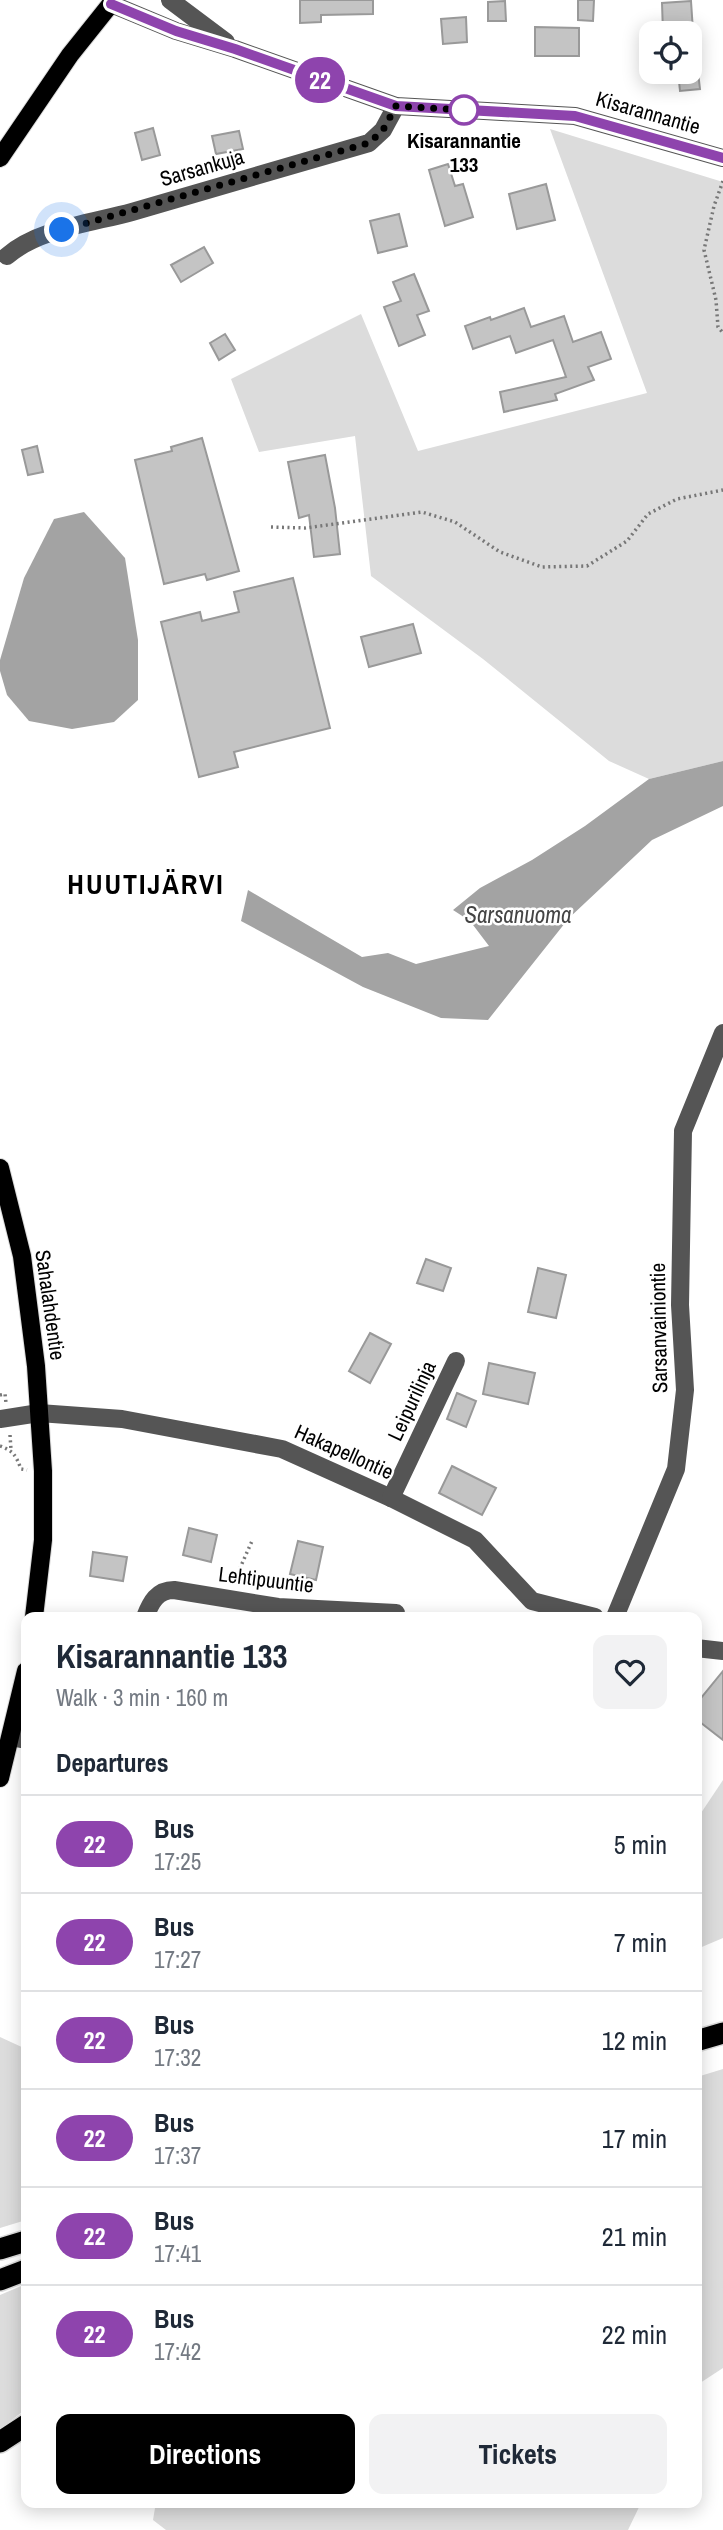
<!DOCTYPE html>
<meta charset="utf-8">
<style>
:root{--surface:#fff;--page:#f2f2f3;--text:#1f2937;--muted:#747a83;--line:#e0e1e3;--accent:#000}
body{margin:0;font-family:"Archivo Narrow",sans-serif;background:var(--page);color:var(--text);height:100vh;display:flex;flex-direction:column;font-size:26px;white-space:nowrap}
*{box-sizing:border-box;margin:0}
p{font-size:23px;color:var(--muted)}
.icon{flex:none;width:38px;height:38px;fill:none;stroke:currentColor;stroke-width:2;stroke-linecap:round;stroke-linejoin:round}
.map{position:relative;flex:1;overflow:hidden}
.panel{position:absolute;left:21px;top:1612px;width:681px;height:896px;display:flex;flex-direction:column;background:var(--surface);border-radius:14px;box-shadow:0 4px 18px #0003}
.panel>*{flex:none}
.badge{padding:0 14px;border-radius:23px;font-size:24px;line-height:46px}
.controls{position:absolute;left:639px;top:21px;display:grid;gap:14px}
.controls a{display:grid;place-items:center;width:63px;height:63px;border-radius:14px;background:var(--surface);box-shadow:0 4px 18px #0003;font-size:35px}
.you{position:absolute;width:35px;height:35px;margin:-18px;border:5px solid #fff;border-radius:50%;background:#1a73e8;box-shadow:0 0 0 10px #1a73e833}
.map>.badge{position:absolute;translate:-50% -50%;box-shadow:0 0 0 4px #fff}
h2{padding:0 35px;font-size:26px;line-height:63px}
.round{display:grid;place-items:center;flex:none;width:74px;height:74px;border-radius:14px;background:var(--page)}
.overview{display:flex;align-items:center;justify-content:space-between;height:119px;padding:0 35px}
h1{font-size:33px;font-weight:700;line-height:52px}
.cta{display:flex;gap:14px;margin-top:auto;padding:14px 35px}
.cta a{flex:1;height:80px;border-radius:14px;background:var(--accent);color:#fff;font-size:28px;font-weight:700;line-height:80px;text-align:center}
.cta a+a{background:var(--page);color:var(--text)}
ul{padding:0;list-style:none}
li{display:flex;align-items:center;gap:21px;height:98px;padding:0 35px;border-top:2px solid var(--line)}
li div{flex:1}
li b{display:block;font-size:26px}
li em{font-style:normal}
li .badge{min-width:77px;font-weight:700;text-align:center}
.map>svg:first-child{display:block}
.green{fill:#dcdcdc}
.water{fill:#a3a3a3}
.building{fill:#c4c4c4;stroke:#999;stroke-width:2}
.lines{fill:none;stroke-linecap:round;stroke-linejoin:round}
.major-casing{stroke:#dbdbdb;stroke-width:20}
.highway-casing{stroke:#dbdbdb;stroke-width:24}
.path{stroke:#777;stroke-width:3.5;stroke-dasharray:2 3.5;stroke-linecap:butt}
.minor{stroke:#555;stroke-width:18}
.major{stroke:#000;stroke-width:18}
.highway{stroke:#000;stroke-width:21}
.line-casing{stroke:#fff;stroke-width:16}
.line{stroke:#8e44ad;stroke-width:10}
.walk{stroke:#000;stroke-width:7;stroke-dasharray:0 12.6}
.stop-dot{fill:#fff;stroke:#8e44ad;stroke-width:3.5}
.labels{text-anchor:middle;stroke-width:5;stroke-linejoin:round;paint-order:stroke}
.street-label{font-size:21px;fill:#000;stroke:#fff}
.stop-label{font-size:21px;font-weight:bold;fill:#000;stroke:#fff}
.water-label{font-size:23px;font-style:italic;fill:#444;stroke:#fff}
.district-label{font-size:28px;font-weight:bold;letter-spacing:2px;fill:#000;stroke:#fff}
</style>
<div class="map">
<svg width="723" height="2530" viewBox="0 0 723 2530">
<rect width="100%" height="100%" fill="#fff"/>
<g class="green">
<path d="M550 129 723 182V761L649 779 609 761 483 659 371 576 355 436 259 452 231 379 361 314 418 451 647 393Z"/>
<path d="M723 1780V1938L697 1949V1819Z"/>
<path d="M0 2037 26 2049V2220L0 2228Z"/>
<path d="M723 2069V2368L697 2385V2077Z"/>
<path d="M26 2284V2409L0 2429V2295Z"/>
<path d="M156 2502H641V2503L628 2530H166L153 2520Z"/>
</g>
<g class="water">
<path d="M84 512 125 558 138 640V700L114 722 72 729 29 721 7 695 0 671V660L24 578 54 519Z"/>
<path d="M723 761V806L652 840 569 918 488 1020 441 1018 363 987 241 921 248 890 362 957 388 953 416 964 489 946 470 921 453 910 480 888 532 860 585 826 649 779Z"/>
</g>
<g class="building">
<path d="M300 0H373V14L321 15V22L300 23Z"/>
<path d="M578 0H594L593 21 578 20Z"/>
<path d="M505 1 506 21H488V2Z"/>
<path d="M691 1 693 31 663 33 662 3Z"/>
<path d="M466 17 467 42 443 44 441 19Z"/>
<path d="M535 27 579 28V56H535Z"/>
<path d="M678 72H698L700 89 680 91Z"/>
<path d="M153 128 160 155 142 160 135 133Z"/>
<path d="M239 131 243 149 216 154 212 136Z"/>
<path d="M448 164 455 186 463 184 473 217 445 226 429 170Z"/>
<path d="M546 184 555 220 517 229 509 194Z"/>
<path d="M399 214 407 246 378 253 370 221Z"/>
<path d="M204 247 213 263 181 282 171 265Z"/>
<path d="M414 274 429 311 417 315 425 335 399 346 384 307 401 301 393 282Z"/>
<path d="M524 308 531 327 564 316 573 342 601 332 611 359 588 367 594 380 555 394 557 400 504 412 500 392 566 377 553 340 516 353 510 336 473 349 465 326 490 317 491 320Z"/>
<path d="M225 334 235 350 219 360 210 343Z"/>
<path d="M202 438 239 571 207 580 205 574 164 584 135 460 172 451 171 447Z"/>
<path d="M37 446 43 472 28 475 22 450Z"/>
<path d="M325 455 335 508 340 554 314 557 309 515 299 518 288 462Z"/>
<path d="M293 578 330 728 234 752 238 767 199 777 161 622 200 612 202 621 239 612 234 592Z"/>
<path d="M413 624 421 653 369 667 361 637Z"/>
<path d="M426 1259 451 1268 443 1291 417 1283Z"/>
<path d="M538 1268 566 1275 556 1318 528 1312Z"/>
<path d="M370 1333 391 1344 370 1383 349 1371Z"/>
<path d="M489 1363 535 1373 528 1404 483 1394Z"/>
<path d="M457 1393 476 1401 466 1427 447 1419Z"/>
<path d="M452 1466 496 1488 482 1515 439 1493Z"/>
<path d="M189 1528 217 1535 211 1562 183 1555Z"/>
<path d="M298 1541 323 1547 316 1580 290 1574Z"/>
<path d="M93 1552 127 1557 123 1581 90 1576Z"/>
<path d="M723 1671V1740L696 1719V1704Z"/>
</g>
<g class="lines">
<defs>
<g id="major">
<path d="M0 158 70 55 114 0"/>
<path d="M0 1168 22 1256 36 1366 43 1471V1540L34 1617"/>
<path d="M0 1778 26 1671"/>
</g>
<g id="highway">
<path d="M696 2041 723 2033"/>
<path d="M0 2249 26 2241"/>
<path d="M0 2280 26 2270"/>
<path d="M0 2442 26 2425"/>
</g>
</defs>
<use href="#major" class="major-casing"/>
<use href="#highway" class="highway-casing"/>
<g class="path">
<path d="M723 181 714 206 704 250 716 300 718 327 723 333"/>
<path d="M271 527 305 528 422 512 455 522 500 552 542 567 587 566 627 541 648 514 677 499 723 490"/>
<path d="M0 1395 5 1394 6 1403"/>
<path d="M10 1435 11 1450"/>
<path d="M0 1446C14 1451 16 1456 21 1469L27 1470"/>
<path d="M233 1584 252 1541"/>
</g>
<g class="minor">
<path d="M170 0 226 42"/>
<path d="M111 4 176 31 235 49 396 106 575 116 723 158"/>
<path d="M7 256C38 229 92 223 132 212 211 189 290 166 369 143L383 130 396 106"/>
<path d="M0 1419 39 1413 122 1419 282 1449 391 1498 475 1540 532 1601 595 1617"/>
<path d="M391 1498 456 1361"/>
<path d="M145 1617C151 1602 157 1590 174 1590L278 1607 396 1613"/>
<path d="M615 1617 676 1469 685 1390 680 1305 683 1131 723 1033"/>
<path d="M696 1648 723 1651"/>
<path d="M11 1737 26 1740"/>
</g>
<use href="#major" class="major"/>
<use href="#highway" class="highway"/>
</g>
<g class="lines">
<defs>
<path id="line" d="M111 4 176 31 235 49 396 106 575 116 723 158"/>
</defs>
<use href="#line" class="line-casing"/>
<use href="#line" class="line"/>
<path class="walk" d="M62 230 369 143 383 130 396 106 464 110"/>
</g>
<circle class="stop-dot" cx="464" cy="110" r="14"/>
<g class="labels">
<g class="street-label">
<text transform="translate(648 113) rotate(16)" y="7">Kisarannantie</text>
<text transform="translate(202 168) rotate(-16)" y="7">Sarsankuja</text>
<text transform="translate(50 1305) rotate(82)" y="7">Sahalahdentie</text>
<text transform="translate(659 1328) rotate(-91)" y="7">Sarsanvainiontie</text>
<text transform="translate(412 1401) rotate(-65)" y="7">Leipurilinja</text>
<text transform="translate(344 1452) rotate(24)" y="7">Hakapellontie</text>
<text transform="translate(266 1580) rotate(7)" y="7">Lehtipuuntie</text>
</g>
<g class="stop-label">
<text x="464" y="148">Kisarannantie<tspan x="464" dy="24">133</tspan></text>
</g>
<g class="water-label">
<text x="518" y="923">Sarsanuoma</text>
</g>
<g class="district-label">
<text x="146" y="894">HUUTIJÄRVI</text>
</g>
</g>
</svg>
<div class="controls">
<a><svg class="icon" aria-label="locate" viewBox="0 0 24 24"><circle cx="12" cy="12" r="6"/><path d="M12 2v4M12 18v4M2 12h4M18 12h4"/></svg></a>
</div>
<div class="you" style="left:62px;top:230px"></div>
<b class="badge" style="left:320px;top:80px;background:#8e44ad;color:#fff">22</b>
<section class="panel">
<div class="overview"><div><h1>Kisarannantie 133</h1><p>Walk · 3 min · 160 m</p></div><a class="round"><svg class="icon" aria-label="heart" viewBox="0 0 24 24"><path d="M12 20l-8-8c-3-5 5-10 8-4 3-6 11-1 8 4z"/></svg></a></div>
<h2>Departures</h2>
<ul>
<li><span class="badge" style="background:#8e44ad;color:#fff">22</span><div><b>Bus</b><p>17:25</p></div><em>5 min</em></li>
<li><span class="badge" style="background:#8e44ad;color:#fff">22</span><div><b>Bus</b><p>17:27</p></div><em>7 min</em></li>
<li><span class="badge" style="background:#8e44ad;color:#fff">22</span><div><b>Bus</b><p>17:32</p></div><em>12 min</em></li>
<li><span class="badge" style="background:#8e44ad;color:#fff">22</span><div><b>Bus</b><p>17:37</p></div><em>17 min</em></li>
<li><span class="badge" style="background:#8e44ad;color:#fff">22</span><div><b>Bus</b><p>17:41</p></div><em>21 min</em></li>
<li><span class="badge" style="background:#8e44ad;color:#fff">22</span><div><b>Bus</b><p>17:42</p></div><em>22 min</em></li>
</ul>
<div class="cta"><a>Directions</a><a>Tickets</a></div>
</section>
</div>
